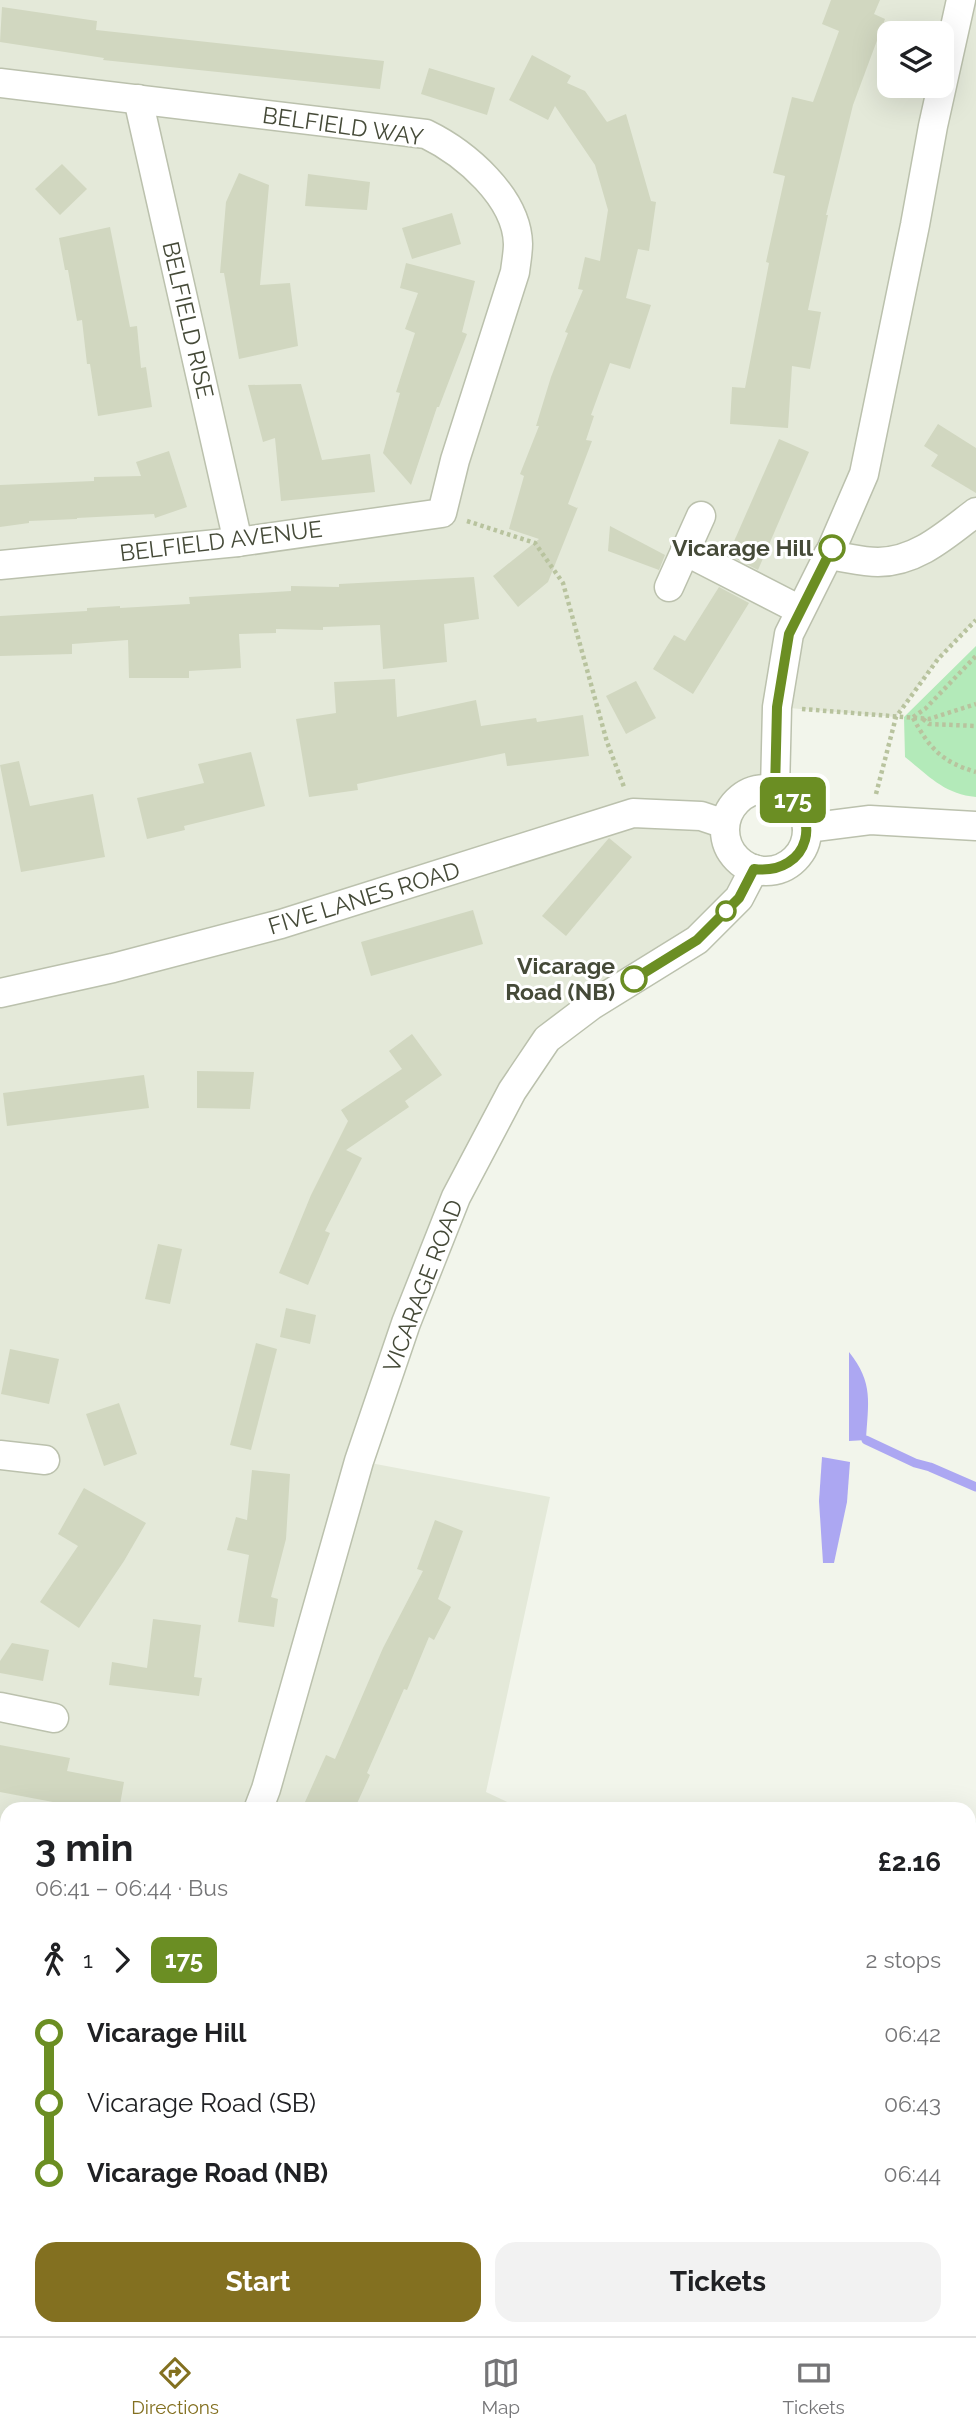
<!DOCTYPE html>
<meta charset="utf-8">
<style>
:root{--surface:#fff;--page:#f2f2f2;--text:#202124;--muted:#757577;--line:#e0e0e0;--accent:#837020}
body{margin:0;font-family:Raleway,sans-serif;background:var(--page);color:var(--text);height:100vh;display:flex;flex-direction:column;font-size:26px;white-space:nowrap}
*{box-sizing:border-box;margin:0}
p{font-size:23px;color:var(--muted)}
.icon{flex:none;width:38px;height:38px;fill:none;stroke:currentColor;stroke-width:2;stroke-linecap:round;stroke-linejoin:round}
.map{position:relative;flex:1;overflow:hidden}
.side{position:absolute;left:0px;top:1802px;width:976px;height:534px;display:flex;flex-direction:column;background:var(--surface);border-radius:21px 21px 0 0;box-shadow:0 7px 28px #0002}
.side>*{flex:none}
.badge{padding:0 14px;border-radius:10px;font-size:24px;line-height:46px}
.controls{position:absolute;left:877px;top:21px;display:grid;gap:14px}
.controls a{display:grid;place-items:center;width:77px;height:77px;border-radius:14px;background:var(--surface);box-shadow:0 7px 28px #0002;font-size:35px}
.map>.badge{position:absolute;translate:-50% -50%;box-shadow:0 0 0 4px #fff}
.legs{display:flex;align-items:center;gap:10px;height:77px;padding:0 35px;font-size:23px}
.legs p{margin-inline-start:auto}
.summary{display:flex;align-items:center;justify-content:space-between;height:119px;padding:0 35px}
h1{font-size:38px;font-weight:700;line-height:52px}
.cta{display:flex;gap:14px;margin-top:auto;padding:14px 35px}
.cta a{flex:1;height:80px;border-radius:21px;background:var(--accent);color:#fff;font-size:28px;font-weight:700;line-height:80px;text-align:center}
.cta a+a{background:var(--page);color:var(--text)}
ul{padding:0 35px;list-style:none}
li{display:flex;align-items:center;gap:24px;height:70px;font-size:26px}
li i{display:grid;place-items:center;width:10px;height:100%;margin:0 9px;background:currentColor}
li i::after{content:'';width:18px;height:18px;margin:-9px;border:5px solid;border-radius:50%;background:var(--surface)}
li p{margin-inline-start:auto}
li:first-child i{background:linear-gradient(#0000 50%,currentColor 0)}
li:last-child i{background:linear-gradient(currentColor 50%,#0000 0)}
.dock{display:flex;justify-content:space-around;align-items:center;height:98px;border-top:2px solid var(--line);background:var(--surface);font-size:19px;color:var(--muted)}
.dock a{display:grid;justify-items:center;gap:4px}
.dock .on{color:var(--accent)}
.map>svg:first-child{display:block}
.residential{fill:#e4e9d9;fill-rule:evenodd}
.green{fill:#b3eab9}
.parking{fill:#e6e7e2}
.water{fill:#aca7f2}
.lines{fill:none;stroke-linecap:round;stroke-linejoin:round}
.stream{stroke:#aca7f2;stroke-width:9}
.building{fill:#d1d7c0}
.minor-casing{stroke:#bbc1ad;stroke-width:31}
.highway-casing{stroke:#b1e03a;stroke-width:41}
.path{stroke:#b8c39e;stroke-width:4.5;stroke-dasharray:3.5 3.5;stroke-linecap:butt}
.minor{stroke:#fff;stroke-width:28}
.highway{stroke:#d0ff6c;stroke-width:38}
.line-1-casing{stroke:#fff;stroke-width:16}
.line-1{stroke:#6b8e23;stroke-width:10}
.stop-1-dot{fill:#fff;stroke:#6b8e23;stroke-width:3.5}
.labels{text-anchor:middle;stroke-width:6;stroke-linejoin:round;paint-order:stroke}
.street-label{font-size:23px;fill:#454a38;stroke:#fff}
.stop-label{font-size:23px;font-weight:bold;fill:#454a38;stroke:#fff;text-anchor:end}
</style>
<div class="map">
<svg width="976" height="2336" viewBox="0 0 976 2336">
<rect width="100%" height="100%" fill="#f2f5eb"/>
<g class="residential">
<path d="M0 0H976V620L938 659 896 717 777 707 763 789 746 794 738 800 728 815 725 834 728 845 743 863 739 898 592 1005 512 1091 360 1461 550 1497 486 1792 522 1809 7 1810V2281L0 2279ZM889 33H942V86H889Z"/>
<path d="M421 2329H497L489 2336H440Z"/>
</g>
<g class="green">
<path d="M976 646V797C944 794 929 776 905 757L904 717Z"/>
<path d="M976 1821V1931L970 1944V1828Z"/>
<path d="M976 2190V2336H884L889 2329H970V2201Z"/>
<path d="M524 2329H699L693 2336H520Z"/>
</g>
<path class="parking" d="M209 2329H421L440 2336H207Z"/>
<g class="water">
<path d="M849 1352C874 1383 868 1403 866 1440L849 1441Z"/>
<path d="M822 1457 850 1462 847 1502 834 1563H823L819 1501Z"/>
</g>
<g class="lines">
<path class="stream" d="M866 1440 915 1463 930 1467 976 1487"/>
</g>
<g class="building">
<path d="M831 0H880L874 14 885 19 853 105 826 215H828L808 310 821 312 810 369 792 366 788 428 730 424 732 387 745 388 769 263 766 262 785 176 773 173 792 97 813 102 839 31 822 24Z"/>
<path d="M2 7 97 21 96 30 384 61 380 89 103 60 104 58 0 42Z"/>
<path d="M532 55 571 76 567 83 585 91 607 122 626 114 651 201 656 202 649 251 638 249 626 298 651 305 630 369 610 363 591 415 594 416 586 440 592 441 568 504 577 508 578 507 548 582 518 607 493 576 539 539 509 529 524 476 520 474 539 426H536L551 377 568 333 565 332 583 290 578 289 585 257 600 261 608 210 595 165 555 106 548 120 509 100Z"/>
<path d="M429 68 495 88 487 115 421 94Z"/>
<path d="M62 164 87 189 60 215 35 189Z"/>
<path d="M239 173 269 185 260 285 290 283 298 346 239 359 224 273H220L226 202Z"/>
<path d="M308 174 370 182 367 210 305 206Z"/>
<path d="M452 213 461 244 412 259 402 228Z"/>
<path d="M110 227 130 327 137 326 141 368 146 367 152 407 98 416 90 364H87L82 320 77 321 68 270H65L59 238Z"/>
<path d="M406 263 475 281 462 332 467 334 439 407H437L411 485 383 453 400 393 396 392 415 333 405 329 418 293 400 288Z"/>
<path d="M301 384 322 460 370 454 375 492 281 501 275 438 263 442 248 385Z"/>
<path d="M938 424 976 448V493L931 466 938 455 924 446Z"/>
<path d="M779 439 809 452 758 570 728 555Z"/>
<path d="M169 451 187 507 155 518 154 514 77 518V519L29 521V523L0 527V485L94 481V477L141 476 136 462Z"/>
<path d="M610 526 665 555 659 570 608 551Z"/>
<path d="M474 577 479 619 444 624 447 662 383 669 380 625 323 627V630L276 629V633L239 634 241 668 189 671V678H129L128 640 72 644V654L0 656V616L87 611V608L120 606V608L190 604 189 597 291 591V586L339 587V584Z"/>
<path d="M719 587 749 603 693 694 653 669 674 635 685 641Z"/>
<path d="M395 679 397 717 476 700 481 726 536 718 537 722 583 715 589 756 507 766 505 753 357 784 358 790 309 797 296 719 336 713 334 682Z"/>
<path d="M636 681 656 718 626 734 606 696Z"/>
<path d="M251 752 265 806 184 826 185 830 147 839 137 798 204 783 198 764Z"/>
<path d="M19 761 30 806 93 794 105 857 21 872 0 765Z"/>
<path d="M609 838 632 857 566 936 542 916Z"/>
<path d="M473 910 483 944 371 976 361 942Z"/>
<path d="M412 1034 442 1075 405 1101 409 1107 346 1150 362 1158 325 1231 330 1233 308 1285 279 1273 311 1195 348 1121 341 1110 402 1069 389 1051Z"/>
<path d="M197 1071 254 1072 250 1109 197 1108Z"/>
<path d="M144 1075 149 1108 7 1126 3 1093Z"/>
<path d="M158 1244 182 1249 170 1304 145 1299Z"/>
<path d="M286 1308 316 1315 310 1344 280 1337Z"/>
<path d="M256 1343 277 1349 251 1450 230 1445Z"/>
<path d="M10 1349 59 1359 49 1404 1 1394Z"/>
<path d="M119 1403 137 1454 104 1466 86 1414Z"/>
<path d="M252 1470 290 1474 286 1539 271 1597 278 1599 274 1627 238 1622 249 1555 227 1550 236 1517 247 1520Z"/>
<path d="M84 1488 146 1523 124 1561 79 1628 40 1602 78 1546 58 1534Z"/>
<path d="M435 1520 463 1531 438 1599 451 1607 434 1640 429 1637 407 1690 404 1689 367 1773 370 1775 354 1810H322L305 1802 326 1755 335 1759 383 1648 423 1571 417 1569Z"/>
<path d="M153 1619 201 1625 194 1677 202 1678 199 1696 109 1685 112 1662 147 1668Z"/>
<path d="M12 1643 49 1650 43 1681 0 1673V1661Z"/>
<path d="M0 1745 70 1758 67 1771 124 1782 119 1810H95L0 1792Z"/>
</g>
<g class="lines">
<defs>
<g id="minor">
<path d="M0 83 426 134C465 153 517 197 518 244 518 253 516 263 515 272L455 460 442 513 238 542 0 565"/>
<path d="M138 99 238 542"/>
<path d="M685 551 800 610"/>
<path d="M828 555C845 557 862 562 878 562 917 562 947 534 976 512"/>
<path d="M669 587 701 516"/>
<circle cx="766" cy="830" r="41"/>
<path d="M775 790 777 707 789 634 832 548 864 474 915 225 933 126 961 0"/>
<path d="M807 828 870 820 976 826"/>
<path d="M0 993 113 968 281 924 633 813 701 816 725 824"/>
<path d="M0 1455 45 1460"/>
<path d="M0 1707 54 1718"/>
<path d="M258 1810 266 1789 359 1461 406 1323 456 1197 512 1091 547 1039 592 1005 697 940 739 898 754 869"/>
<path d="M0 1955 7 1949"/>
<path d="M74 2336 76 2329"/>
</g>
<g id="highway">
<path d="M970 2046 976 2033"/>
<path d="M970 2151 976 2140"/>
<path d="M793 2336 797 2329"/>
<path d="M854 2336 858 2329"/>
</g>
</defs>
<use href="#minor" class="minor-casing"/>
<use href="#highway" class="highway-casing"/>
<g class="path">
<path d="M467 521 535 543 563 583 607 742 624 787"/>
<path d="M802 709 929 719 976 704"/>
<path d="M913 717 925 709 976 656"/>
<path d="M913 718C930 749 942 762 976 772"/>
<path d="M923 719 929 724 976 726"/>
<path d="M876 794 896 717 938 659 976 620"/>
</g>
<use href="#minor" class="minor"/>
<use href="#highway" class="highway"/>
</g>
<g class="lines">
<defs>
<path id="line-1" d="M634 979 697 940 739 898 754 869C810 876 827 811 775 790L777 707 789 634 832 548"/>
</defs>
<use href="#line-1" class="line-1-casing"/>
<use href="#line-1" class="line-1"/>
</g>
<g class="stop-1-dot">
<circle cx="832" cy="548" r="12"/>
<circle cx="726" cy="911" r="9"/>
<circle cx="634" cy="979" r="12"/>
</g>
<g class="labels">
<g class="street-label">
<text transform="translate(343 126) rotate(8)" y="8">BELFIELD WAY</text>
<text transform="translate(188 320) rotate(77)" y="8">BELFIELD RISE</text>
<text transform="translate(221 541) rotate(-7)" y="8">BELFIELD AVENUE</text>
<text transform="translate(364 898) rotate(-17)" y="8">FIVE LANES ROAD</text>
<text transform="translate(423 1286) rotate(-69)" y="8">VICARAGE ROAD</text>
</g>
<g class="stop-label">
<text x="813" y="556">Vicarage Hill</text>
<text x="615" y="974">Vicarage<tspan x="615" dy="26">Road (NB)</tspan></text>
</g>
</g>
</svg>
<div class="controls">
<a><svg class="icon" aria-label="layers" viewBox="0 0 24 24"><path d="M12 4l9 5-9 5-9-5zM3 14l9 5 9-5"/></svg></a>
</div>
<b class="badge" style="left:793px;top:800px;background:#6b8e23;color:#fff">175</b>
<section class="side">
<div class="summary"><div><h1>3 min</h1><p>06:41 – 06:44 · Bus</p></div><b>£2.16</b></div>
<div class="legs"><svg class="icon" aria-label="walk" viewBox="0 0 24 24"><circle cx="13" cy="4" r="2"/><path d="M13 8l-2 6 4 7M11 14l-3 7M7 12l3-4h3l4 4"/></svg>1<svg class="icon" aria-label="forward" viewBox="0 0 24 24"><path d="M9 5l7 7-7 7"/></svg><b class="badge" style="background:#6b8e23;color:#fff">175</b><p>2 stops</p></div>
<ul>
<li><i style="color:#6b8e23"></i><b>Vicarage Hill</b><p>06:42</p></li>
<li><i style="color:#6b8e23"></i><span>Vicarage Road (SB)</span><p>06:43</p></li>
<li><i style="color:#6b8e23"></i><b>Vicarage Road (NB)</b><p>06:44</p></li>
</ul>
<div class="cta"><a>Start</a><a>Tickets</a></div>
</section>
</div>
<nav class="dock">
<a class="on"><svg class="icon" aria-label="directions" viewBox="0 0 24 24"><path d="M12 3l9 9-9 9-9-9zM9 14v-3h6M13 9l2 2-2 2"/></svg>Directions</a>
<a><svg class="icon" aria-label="map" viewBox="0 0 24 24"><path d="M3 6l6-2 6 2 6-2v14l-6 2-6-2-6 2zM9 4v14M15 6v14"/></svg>Map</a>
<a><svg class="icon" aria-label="tickets" viewBox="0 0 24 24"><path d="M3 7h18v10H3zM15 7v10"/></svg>Tickets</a>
</nav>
